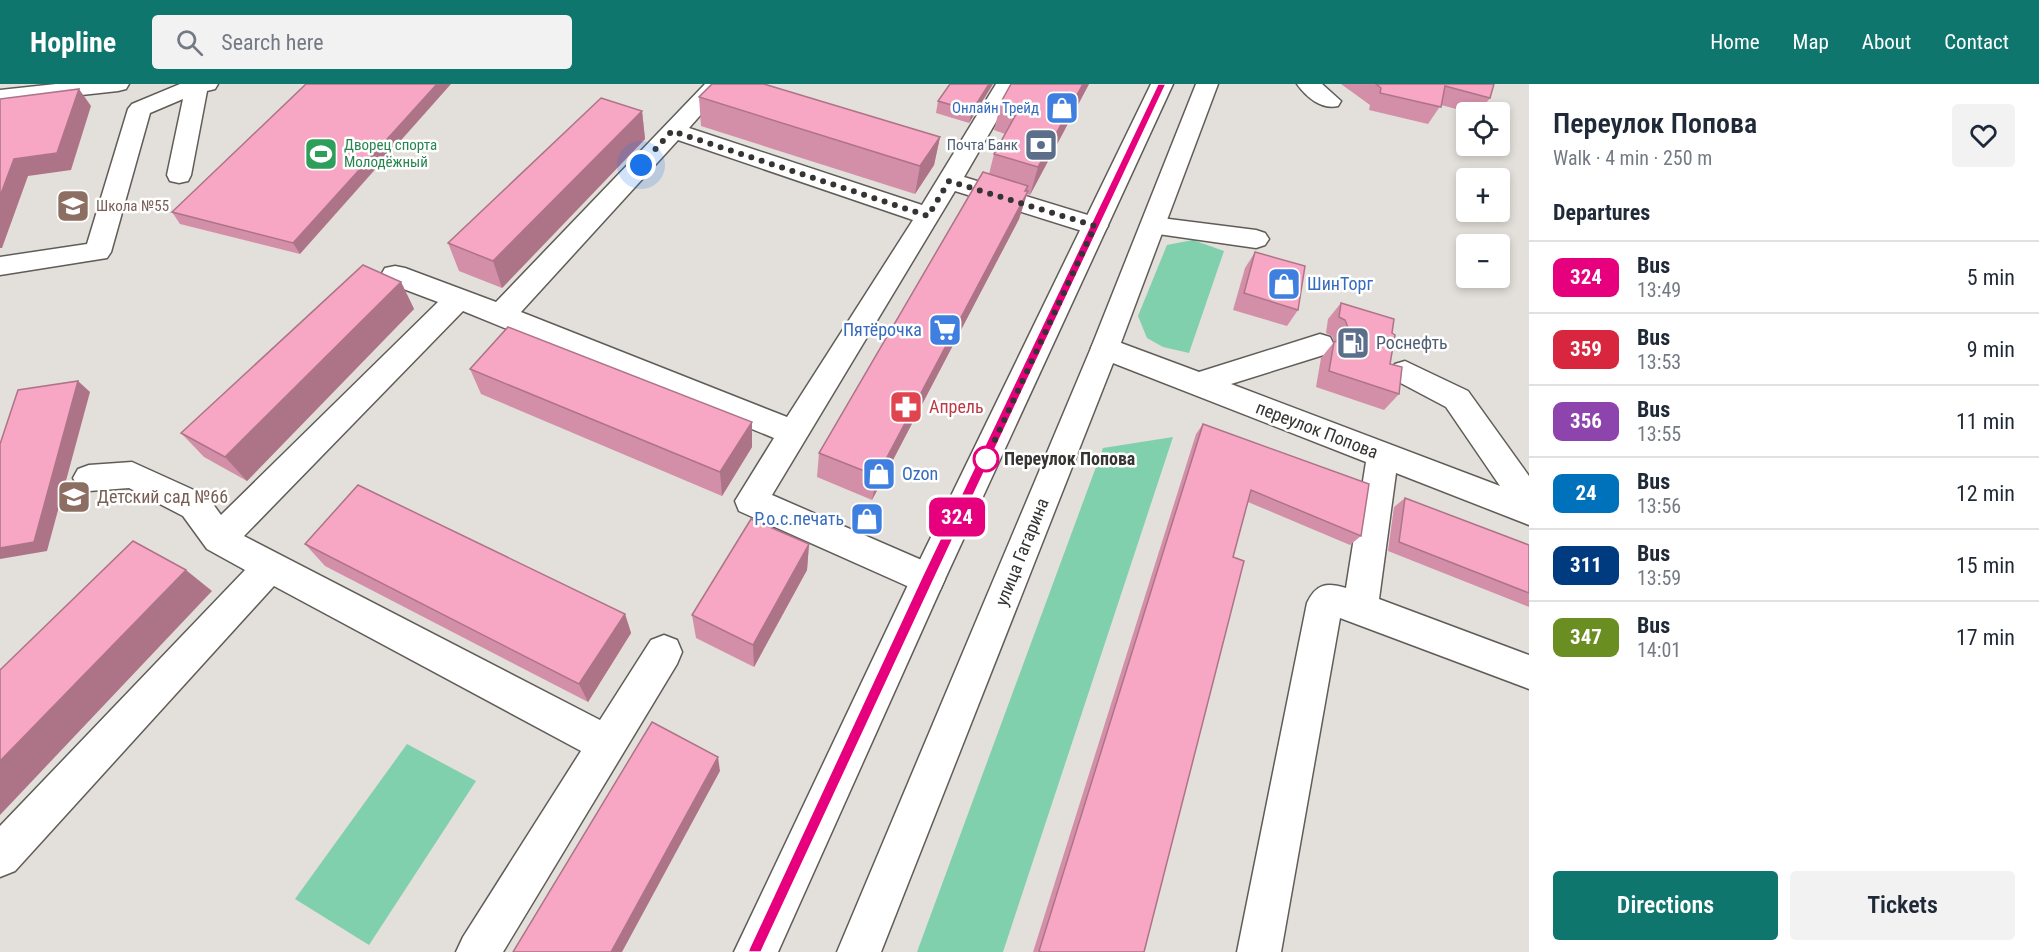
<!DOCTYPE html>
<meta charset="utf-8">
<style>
:root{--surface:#fff;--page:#f2f2f3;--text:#1f2937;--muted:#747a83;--line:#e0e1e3;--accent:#0f766e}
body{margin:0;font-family:"Roboto Condensed",sans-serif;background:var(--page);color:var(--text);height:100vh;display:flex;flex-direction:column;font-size:22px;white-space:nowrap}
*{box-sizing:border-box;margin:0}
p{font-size:20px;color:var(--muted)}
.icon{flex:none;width:33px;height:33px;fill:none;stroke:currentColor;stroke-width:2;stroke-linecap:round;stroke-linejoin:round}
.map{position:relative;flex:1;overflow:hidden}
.side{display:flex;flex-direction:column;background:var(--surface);width:510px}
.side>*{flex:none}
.badge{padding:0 12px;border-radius:9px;font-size:21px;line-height:39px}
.tools{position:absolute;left:1456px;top:18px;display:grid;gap:12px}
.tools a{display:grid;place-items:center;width:54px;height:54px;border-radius:6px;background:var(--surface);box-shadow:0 3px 9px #0003;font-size:30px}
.you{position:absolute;width:30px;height:30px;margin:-15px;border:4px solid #fff;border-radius:50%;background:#1a73e8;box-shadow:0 0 0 9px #1a73e833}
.map>.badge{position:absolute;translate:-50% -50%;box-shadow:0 0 0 3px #fff}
h2{padding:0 24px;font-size:22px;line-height:54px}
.round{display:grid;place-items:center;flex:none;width:63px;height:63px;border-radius:6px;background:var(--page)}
.overview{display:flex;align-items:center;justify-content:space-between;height:102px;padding:0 24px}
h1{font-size:28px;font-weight:600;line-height:45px}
.action{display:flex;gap:12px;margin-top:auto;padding:12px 24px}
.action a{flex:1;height:69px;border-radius:6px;background:var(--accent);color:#fff;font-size:24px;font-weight:600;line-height:69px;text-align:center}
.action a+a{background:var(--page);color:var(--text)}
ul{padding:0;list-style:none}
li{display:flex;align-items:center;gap:18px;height:72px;padding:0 24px;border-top:2px solid var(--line)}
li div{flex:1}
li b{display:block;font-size:22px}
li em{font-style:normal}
li .badge{min-width:66px;font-weight:700;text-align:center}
header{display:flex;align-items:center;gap:36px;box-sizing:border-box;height:84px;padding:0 30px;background:var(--accent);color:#fff}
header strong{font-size:28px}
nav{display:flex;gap:33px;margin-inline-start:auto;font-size:21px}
.search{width:420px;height:54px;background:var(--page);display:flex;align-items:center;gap:15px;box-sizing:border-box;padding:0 21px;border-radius:6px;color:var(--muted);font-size:22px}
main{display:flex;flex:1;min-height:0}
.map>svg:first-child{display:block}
.green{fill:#80d0ad}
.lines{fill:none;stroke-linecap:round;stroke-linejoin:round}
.minor-casing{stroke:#605c58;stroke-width:3}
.major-casing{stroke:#605c58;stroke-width:3}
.minor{fill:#fff;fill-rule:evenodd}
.major{fill:#fff;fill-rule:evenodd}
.wall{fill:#d48fa8}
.shaded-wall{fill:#ad7488}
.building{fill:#f7a6c3;stroke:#ad7488;stroke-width:1.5}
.line{fill:#e6007e;stroke:#fff;stroke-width:1.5}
.walk{stroke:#353432;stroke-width:6;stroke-dasharray:0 10.8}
.stop-dot{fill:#fff;stroke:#e6007e;stroke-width:3}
.labels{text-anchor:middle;stroke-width:5;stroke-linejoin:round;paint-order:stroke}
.far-shop-label{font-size:15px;fill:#366cbe;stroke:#fff;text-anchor:end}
.far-leisure-label{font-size:15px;fill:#27864d;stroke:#fff;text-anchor:start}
.far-service-label{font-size:15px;fill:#4e5e75;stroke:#fff;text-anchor:end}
.far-education-label{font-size:15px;fill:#785e54;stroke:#fff;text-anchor:start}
.shop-label{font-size:18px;fill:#366cbe;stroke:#fff;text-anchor:start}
.service-label{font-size:18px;fill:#4e5e75;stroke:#fff;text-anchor:start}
.health-label{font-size:18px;fill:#be3a42;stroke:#fff;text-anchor:start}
.street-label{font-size:18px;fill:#353432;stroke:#fff}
.stop-label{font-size:18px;font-weight:bold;fill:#353432;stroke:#fff;text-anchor:start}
.education-label{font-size:18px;fill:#785e54;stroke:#fff;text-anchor:start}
</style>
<header>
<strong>Hopline</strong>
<div class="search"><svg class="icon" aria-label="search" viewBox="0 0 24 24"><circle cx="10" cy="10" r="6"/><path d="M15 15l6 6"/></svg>Search here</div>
<nav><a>Home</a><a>Map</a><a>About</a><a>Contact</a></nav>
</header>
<main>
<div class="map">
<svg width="1529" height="868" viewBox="0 0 1529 868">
<rect width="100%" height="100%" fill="#e3dfda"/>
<g class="green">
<path d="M1193 156 1224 167 1189 269 1163 263 1147 254 1138 232 1167 161Z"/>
<path d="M1173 353 1003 868H917L1103 364Z"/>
<path d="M407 660 476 697 369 861 295 815Z"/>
</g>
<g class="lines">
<defs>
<g id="minor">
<path d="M56 0H129L126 5 118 7 0 20V6Z"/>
<path d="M180 0H218L215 5 207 7 191 91 188 97 179 99 170 97 167 91 183 15 150 29 111 168 107 174 0 191V173L87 160 128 25 132 20Z"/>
<path d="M705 0H728L689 44 922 121 996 0H1018L964 93 1104 136 1108 142 1104 148 1095 151 955 107 772 411 940 484 945 495 940 506 928 510 916 506 739 427 735 417 774 354 463 227 244 452 600 636 651 556 664 551 677 556 682 568 677 580 503 868H456L463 853 581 667 274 502 15 787 0 793V742L245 486 207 465 183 432 129 404 89 407 78 403 73 394 78 385 89 381 132 378 207 412 221 431 438 218 385 198 381 191 385 184 395 182 405 184 496 218ZM678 56 913 136 787 333 521 228Z"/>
<path d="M1297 0H1322L1341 17 1338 22C1322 26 1306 13 1297 0Z"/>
<path d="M1153 133 1256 146 1265 149 1269 155 1265 161 1256 164 1144 148 1140 142 1144 136Z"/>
<path d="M1320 250 1330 253 1334 261 1330 269 1231 300 1500 402 1446 323 1395 296 1390 288 1395 280 1405 277 1468 307 1529 392V441L1396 389 1379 515 1529 571V605L1340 534 1281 868H1237L1307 519C1316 500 1326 498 1346 504L1366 378 1095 272 1091 264 1095 256 1105 253 1199 288Z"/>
</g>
<g id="major">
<path d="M1151 0H1173L945 495 778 868H734L916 484Z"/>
<path d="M1196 0H1218L1119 264 881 868H837L1091 264Z"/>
</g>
</defs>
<use href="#minor" class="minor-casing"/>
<use href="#major" class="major-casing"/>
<use href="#minor" class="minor"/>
<use href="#major" class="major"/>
</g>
<g class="wall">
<path d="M306 0 300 170 180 140 172 128Z"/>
<path d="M993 0 969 39 936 29 938 17Z"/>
<path d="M1011 0H1089L1030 111 1027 110 1019 135 872 416 817 393 819 369 989 90 994 70 1005 50 994 46 1001 18Z"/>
<path d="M1341 0H1494L1490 14 1479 28H1468L1441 21 1428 40 1369 26 1370 21Z"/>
<path d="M699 13 940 53 934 81 915 110 701 42Z"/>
<path d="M642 27 645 55 502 204 459 187 448 159Z"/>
<path d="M1255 168 1298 226 1287 242 1233 226 1245 184Z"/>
<path d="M401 198 414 225 247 397 204 373 181 349Z"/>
<path d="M1341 219 1392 249 1390 280 1399 310 1384 326 1316 303 1321 274 1334 258 1332 252 1326 249 1328 235Z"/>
<path d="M470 285 752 363 722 412 481 310Z"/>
<path d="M1203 340 1361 452 1350 461 1248 418 1233 473 1144 868H1033L1196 350Z"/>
<path d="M1405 414 1529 461V523L1388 467 1394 423Z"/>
<path d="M305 460 625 530 631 549 588 618 325 482Z"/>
<path d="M809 460 807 486 754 583 696 554 692 531Z"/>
</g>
<g class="shaded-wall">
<path d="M437 0H451L300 170 293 159Z"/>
<path d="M989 0H993L969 39 972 27Z"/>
<path d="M1083 0H1089L1030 111 1038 83Z"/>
<path d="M79 5 91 22 71 86 28 92 2 164H0V112L14 75Z"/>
<path d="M642 27 645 55 502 204 493 177Z"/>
<path d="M940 53 934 81 915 110 920 82Z"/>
<path d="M1028 102 1024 114 1028 107 1019 135 872 416 877 392Z"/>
<path d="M401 198 414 225 247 397 225 373Z"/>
<path d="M78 297 90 308 47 467 0 475V464Z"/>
<path d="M752 338V363L722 412 720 388Z"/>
<path d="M809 460 807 486 754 583 753 561Z"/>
<path d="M186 486 212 507 0 731V677Z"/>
<path d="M625 530 631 549 588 618 579 600Z"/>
<path d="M718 673 720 687 622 868H611Z"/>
</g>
<g class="building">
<path d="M306 0H437L293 159 172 128Z"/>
<path d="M712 0H764L940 53 920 82 699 13Z"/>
<path d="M950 0H989L972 27 938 17Z"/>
<path d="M1011 0H1083L1038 83 994 70 1020 23 1001 18Z"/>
<path d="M1376 0H1494L1490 14 1445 2 1441 23 1380 9 1381 4Z"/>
<path d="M79 5 57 69 14 75 0 112V15Z"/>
<path d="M601 14 642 27 493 177 448 159Z"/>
<path d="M983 88 1028 102 1025 107H1028L877 392 819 369Z"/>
<path d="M1255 168 1305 182 1298 226 1244 209Z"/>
<path d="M363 181 401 198 225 373 181 349Z"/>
<path d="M1341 219 1394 235 1392 249 1395 251 1390 280 1402 283 1399 310 1329 287 1334 258 1344 255 1349 246 1345 236 1339 233Z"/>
<path d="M508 243 752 338 720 388 470 285Z"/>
<path d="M78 297 34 458 0 464V360L18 306Z"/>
<path d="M1203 340 1369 400 1361 452 1251 406 1233 473 1244 477 1144 868H1041L1039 867Z"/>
<path d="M358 401 625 530 579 600 305 460Z"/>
<path d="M1405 414 1529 461V509L1399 458Z"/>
<path d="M751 435 809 460 753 561 692 531Z"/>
<path d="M133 457 186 486 0 677V586Z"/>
<path d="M652 638 718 673 611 868H513Z"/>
</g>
<path class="line" d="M1158 0H1166L934 495 761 868H748L750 863 923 491Z"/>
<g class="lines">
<path class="walk" d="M641 81 672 47 928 132 949 97 1095 142 986 375"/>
</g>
<defs>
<symbol id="shop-square" viewBox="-11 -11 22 22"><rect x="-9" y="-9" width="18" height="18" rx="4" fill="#3f7fe0" stroke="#fff"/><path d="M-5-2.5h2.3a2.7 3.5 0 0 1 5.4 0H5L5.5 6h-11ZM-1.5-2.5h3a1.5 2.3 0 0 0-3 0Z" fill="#fff"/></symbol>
<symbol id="bank-square" viewBox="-11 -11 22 22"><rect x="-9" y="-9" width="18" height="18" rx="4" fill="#5c6f8a" stroke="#fff"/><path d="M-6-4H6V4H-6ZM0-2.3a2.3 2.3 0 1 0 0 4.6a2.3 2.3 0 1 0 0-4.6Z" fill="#fff"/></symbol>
<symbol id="stadium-square" viewBox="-11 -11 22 22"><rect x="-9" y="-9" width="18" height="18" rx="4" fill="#2e9e5b" stroke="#fff"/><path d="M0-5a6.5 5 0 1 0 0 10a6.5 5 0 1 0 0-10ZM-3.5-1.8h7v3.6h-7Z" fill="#fff"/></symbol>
<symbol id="school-square" viewBox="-11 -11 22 22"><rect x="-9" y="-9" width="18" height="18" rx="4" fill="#8d6e63" stroke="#fff"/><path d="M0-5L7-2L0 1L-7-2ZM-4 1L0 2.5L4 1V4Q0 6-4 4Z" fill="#fff"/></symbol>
<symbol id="supermarket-square" viewBox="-11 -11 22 22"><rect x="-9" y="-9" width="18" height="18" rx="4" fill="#3f7fe0" stroke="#fff"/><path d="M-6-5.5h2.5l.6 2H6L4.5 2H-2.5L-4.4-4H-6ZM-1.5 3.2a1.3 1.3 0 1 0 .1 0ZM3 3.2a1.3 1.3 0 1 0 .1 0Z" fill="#fff"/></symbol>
<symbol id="fuel-square" viewBox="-11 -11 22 22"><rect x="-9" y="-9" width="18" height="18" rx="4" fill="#5c6f8a" stroke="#fff"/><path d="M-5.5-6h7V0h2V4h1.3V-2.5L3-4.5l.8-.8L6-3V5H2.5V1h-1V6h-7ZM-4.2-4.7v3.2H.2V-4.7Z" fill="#fff"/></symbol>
<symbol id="pharmacy-square" viewBox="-11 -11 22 22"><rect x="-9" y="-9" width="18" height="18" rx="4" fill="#e0444e" stroke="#fff"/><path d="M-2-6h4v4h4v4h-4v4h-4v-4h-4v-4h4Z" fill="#fff"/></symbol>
</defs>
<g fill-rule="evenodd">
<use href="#shop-square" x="1043" y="5" width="38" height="38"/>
<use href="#bank-square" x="1022" y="42" width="38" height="38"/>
<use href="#stadium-square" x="302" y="51" width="38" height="38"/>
<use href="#school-square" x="54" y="103" width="38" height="38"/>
<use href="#shop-square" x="1265" y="181" width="38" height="38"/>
<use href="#supermarket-square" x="926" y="227" width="38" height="38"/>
<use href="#fuel-square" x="1334" y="240" width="38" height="38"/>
<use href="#pharmacy-square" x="887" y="304" width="38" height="38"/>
<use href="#shop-square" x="860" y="371" width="38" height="38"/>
<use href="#school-square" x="55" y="394" width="38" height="38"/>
<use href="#shop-square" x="848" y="416" width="38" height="38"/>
</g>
<circle class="stop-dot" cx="986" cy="375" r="12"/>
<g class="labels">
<g class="far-shop-label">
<text x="1039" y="29">Онлайн Трейд</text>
</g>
<g class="far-leisure-label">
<text x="344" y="66">Дворец спорта<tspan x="344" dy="17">Молодёжный</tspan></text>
</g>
<g class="far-service-label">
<text x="1018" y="66">Почта Банк</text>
</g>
<g class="far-education-label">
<text x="96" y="127">Школа №55</text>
</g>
<g class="shop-label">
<text x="1307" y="206">ШинТорг</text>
<text x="922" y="252" text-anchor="end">Пятёрочка</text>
<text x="902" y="396">Ozon</text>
<text x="844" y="441" text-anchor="end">Р.о.с.печать</text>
</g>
<g class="service-label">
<text x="1376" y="265">Роснефть</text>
</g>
<g class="health-label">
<text x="929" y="329">Апрель</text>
</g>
<g class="street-label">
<text transform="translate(1317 346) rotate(21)" y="6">переулок Попова</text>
<text transform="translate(1022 468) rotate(-68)" y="6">улица Гагарина</text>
</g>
<g class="stop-label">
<text x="1004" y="381">Переулок Попова</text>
</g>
<g class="education-label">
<text x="97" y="419">Детский сад №66</text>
</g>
</g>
</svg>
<div class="tools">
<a><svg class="icon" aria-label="locate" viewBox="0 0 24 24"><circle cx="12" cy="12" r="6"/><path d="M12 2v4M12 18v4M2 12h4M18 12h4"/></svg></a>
<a>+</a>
<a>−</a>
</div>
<div class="you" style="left:641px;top:81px"></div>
<b class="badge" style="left:957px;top:433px;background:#e6007e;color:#fff">324</b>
</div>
<section class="side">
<div class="overview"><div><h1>Переулок Попова</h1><p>Walk · 4 min · 250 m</p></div><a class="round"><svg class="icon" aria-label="heart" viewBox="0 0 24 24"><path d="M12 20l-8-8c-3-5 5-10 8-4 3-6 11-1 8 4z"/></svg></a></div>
<h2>Departures</h2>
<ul>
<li><span class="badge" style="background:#e6007e;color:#fff">324</span><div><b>Bus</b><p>13:49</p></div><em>5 min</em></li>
<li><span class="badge" style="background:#d7263d;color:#fff">359</span><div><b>Bus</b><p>13:53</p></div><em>9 min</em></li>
<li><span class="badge" style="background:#8e44ad;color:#fff">356</span><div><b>Bus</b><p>13:55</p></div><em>11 min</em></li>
<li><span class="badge" style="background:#0072bc;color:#fff">24</span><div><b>Bus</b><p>13:56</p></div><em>12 min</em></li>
<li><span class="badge" style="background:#003b80;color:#fff">311</span><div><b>Bus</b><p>13:59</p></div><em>15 min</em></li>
<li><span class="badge" style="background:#6b8e23;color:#fff">347</span><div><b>Bus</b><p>14:01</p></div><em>17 min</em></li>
</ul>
<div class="action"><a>Directions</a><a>Tickets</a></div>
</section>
</main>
